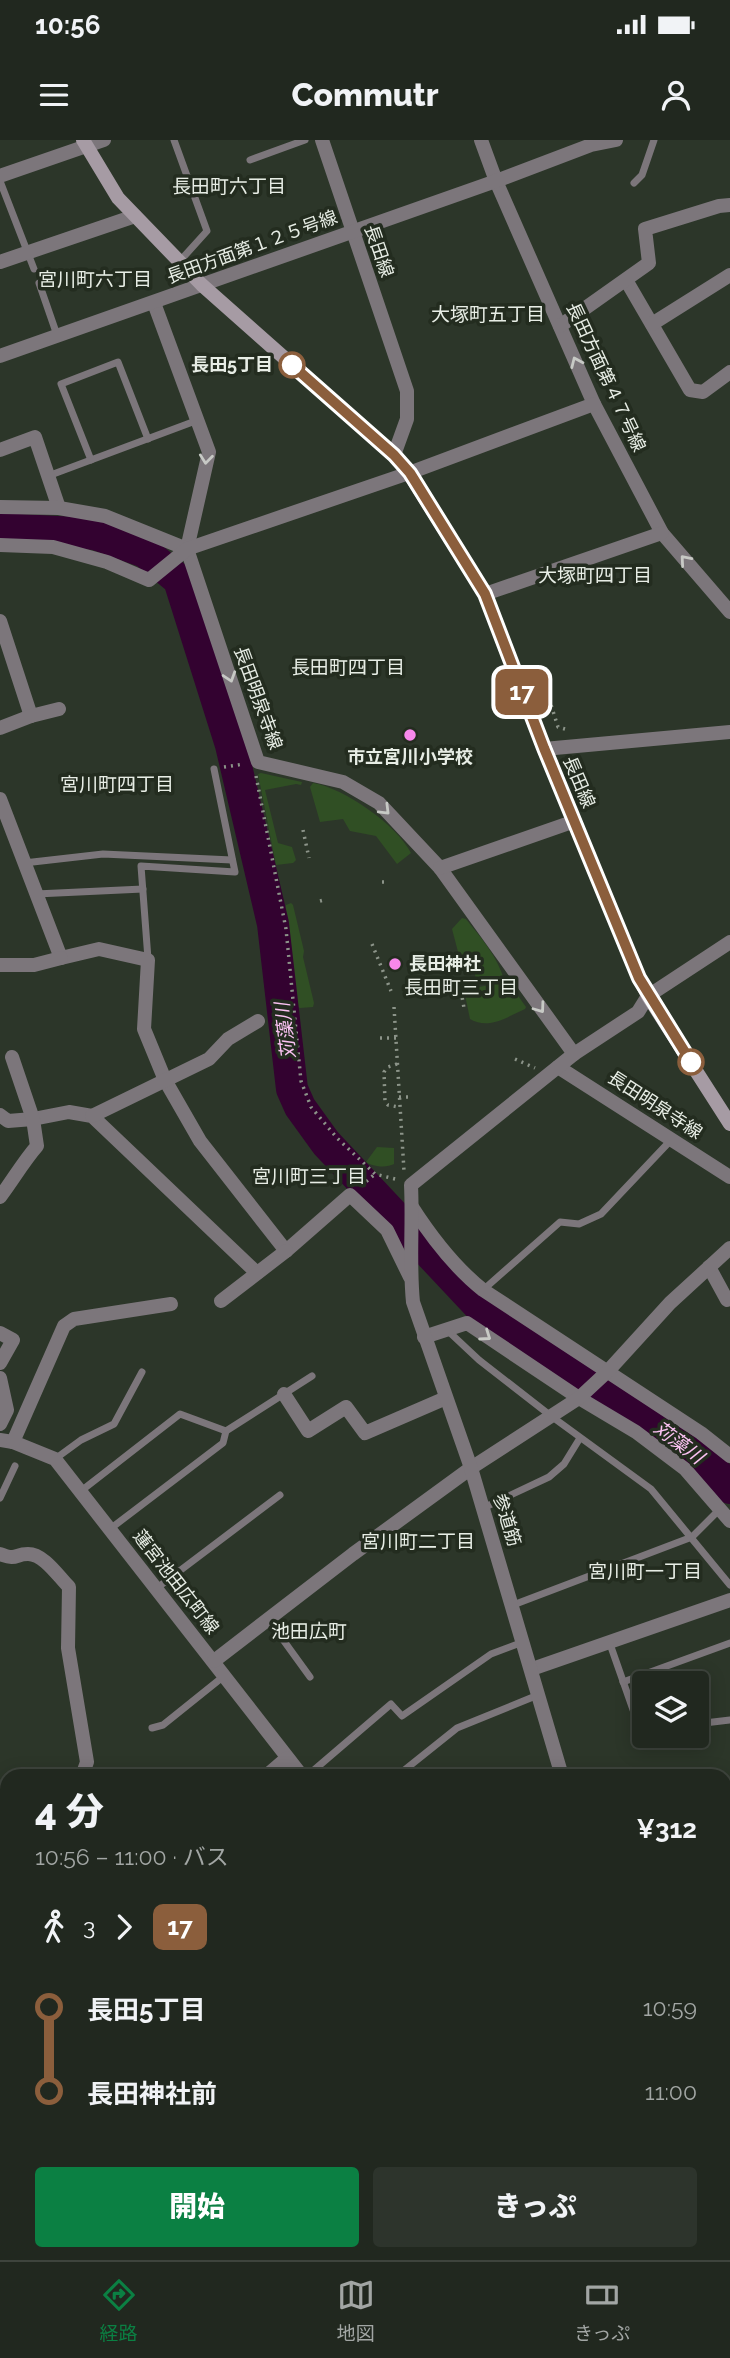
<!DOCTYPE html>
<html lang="ja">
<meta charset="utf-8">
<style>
:root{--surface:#21281f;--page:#2d342c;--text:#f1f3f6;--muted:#a2a6a4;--line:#3e443d;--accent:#0b8043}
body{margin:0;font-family:Raleway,"Noto Sans JP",sans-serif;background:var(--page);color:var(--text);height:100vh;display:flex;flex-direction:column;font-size:26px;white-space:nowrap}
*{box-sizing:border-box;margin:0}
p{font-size:23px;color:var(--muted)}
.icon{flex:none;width:38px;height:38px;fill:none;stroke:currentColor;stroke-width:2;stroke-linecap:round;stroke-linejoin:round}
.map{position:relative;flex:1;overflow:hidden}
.details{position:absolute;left:0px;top:1629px;width:732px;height:492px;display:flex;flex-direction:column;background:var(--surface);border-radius:21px 21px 0 0;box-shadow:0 4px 18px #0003,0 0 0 2px var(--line)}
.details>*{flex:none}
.badge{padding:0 14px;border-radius:10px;font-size:24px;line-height:46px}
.fabs{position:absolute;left:632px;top:1531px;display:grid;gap:14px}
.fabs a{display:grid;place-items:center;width:77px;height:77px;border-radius:7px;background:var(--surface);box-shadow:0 4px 18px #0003,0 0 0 2px var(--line);font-size:35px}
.map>.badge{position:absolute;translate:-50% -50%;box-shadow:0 0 0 4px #fff}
.legs{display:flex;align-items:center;gap:10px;height:77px;padding:0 35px;font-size:23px}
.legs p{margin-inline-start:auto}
.overview{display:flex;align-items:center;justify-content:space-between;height:119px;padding:0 35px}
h1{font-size:38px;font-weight:800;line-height:52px}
.action{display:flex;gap:14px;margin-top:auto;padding:14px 35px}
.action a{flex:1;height:80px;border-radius:7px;background:var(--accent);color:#fff;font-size:28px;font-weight:800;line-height:80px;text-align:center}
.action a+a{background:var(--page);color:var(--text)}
ul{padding:0 35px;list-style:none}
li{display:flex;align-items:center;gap:24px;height:84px;font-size:26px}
li i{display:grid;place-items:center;width:10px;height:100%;margin:0 9px;background:currentColor}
li i::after{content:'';width:18px;height:18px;margin:-9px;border:5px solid;border-radius:50%;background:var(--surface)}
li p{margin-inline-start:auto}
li:first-child i{background:linear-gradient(#0000 50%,currentColor 0)}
li:last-child i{background:linear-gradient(currentColor 50%,#0000 0)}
.status{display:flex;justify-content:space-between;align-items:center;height:49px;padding:0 35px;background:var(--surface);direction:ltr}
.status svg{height:19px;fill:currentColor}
header{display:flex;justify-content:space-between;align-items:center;height:91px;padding:0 35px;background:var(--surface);font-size:32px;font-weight:800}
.tabs{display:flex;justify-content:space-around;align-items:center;height:98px;border-top:2px solid var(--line);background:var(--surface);font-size:19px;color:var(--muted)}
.tabs a{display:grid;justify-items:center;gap:4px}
.tabs .current{color:var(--accent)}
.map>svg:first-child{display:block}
.green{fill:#304f24}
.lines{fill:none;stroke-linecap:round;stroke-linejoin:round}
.river{stroke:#330230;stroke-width:32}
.path{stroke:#8c9489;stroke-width:3.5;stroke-dasharray:2 5;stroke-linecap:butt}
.lane{stroke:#7c767b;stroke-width:7}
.street{stroke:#7c767b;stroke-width:14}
.secondary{stroke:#a69ba4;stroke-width:14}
.path-bridge{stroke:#8c9489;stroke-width:3.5;stroke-dasharray:2 5;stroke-linecap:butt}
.oneway{stroke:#c7c9c5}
.line-1-casing{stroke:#fff;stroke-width:16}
.line-1{stroke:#8b5e3c;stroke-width:10}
.stop-1-dot{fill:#fff;stroke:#8b5e3c;stroke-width:3.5}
.poi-dot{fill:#f788eb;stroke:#232c1f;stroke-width:2.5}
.labels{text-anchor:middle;stroke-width:7;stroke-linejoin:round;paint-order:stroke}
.street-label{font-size:18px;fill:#e7ede5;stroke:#232c1f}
.stop-label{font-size:18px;font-weight:bold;fill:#e7ede5;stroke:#232c1f;text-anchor:end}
.poi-label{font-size:18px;font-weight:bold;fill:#e7ede5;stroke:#232c1f}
.neighbourhood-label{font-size:19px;fill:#e7ede5;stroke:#232c1f}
.water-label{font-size:19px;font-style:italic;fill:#fbc2f3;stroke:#232c1f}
</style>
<div class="status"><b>10:56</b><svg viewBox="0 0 49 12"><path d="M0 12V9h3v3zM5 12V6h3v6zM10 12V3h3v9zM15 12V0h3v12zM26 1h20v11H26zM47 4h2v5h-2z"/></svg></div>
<header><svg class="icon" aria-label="menu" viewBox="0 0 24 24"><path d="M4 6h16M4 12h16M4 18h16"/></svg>Commutr<svg class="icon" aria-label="person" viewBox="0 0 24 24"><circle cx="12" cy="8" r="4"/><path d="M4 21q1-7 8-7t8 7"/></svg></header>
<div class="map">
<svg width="730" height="2120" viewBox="0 0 730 2120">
<rect width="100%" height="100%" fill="#2c3629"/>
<g class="green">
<path d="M261 633 302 642 301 645 296 644 265 650 278 703 292 707 296 720 293 723 276 725 258 634Z"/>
<path d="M313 643C344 648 397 685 411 713L397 724 376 696 350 691 343 679 320 682 310 647Z"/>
<path d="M291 763 293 765 304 811 303 817 314 863 313 867 300 868 296 866 285 768 286 765Z"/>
<path d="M462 778 466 779C481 798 498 817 504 840L479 844 476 842 474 827H462L452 789Z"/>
<path d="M505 842 509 843 526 867 525 869C507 877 489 890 470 879L464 850Z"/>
<path d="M377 1007 394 1008V1024C387 1028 373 1027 366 1022Z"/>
<path d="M0 1674 7 1677V1783L0 1805Z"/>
</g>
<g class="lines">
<path class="river" d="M0 389 95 394 145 412 179 440 231 605 273 784 292 949 300 967 326 1003 482 1169 695 1310 730 1348"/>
<g class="path">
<path d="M547 552 558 587 565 589"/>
<path d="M224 627 244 624"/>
<path d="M256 636 286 789 301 941 311 967 337 998 375 1034 399 1040"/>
<path d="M303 690 309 718"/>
<path d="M382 742H386"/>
<path d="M320 761 324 760"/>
<path d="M372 804 391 851"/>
<path d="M461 851 464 868"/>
<path d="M394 867 404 1031"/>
<path d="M380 898H396"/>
<path d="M515 919 535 928"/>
<path d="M397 924 388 927 384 932 385 962 388 965 398 967"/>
<path d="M399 957H413"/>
<path d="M361 1046 375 1034"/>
</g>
<g class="lane">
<path d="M174 0 207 91 179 122"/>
<path d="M250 20 305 0"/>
<path d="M0 41 34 129"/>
<path d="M634 43 642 35 654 0"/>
<path d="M39 143 57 195"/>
<path d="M91 320 61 244 118 222 148 299"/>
<path d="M48 336 198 280"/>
<path d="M24 723 103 714 232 720"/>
<path d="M36 754 143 749"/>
<path d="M148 819 141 726 235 732 214 629"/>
<path d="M483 1150 560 1082 579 1084 601 1074 672 999"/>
<path d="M447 1190 479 1220 551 1276 651 1349 730 1445"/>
<path d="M55 1319 81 1300 114 1284 142 1232"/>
<path d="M81 1351 180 1274 226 1291"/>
<path d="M0 1358 15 1326"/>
<path d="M483 1368 549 1337 564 1324 580 1298"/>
<path d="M110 1389 223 1303 226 1291 312 1236"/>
<path d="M157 1448 280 1355"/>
<path d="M513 1465 692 1397 720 1369"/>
<path d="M268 1479 310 1537"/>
<path d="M610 1504 637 1581 644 1588"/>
<path d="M623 1542 730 1503"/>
<path d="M696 1584 730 1580"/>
<path d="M152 1588 163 1585 224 1536"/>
<path d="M307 1636 391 1564 402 1576 491 1514 523 1502"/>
<path d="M397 1636 457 1588 538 1555"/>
<path d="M724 1735 729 1734"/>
<path d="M0 1996 7 1986"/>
<path d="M0 2000 7 2011"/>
<path d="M188 2114 194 2120"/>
<path d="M240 2114 246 2120"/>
<path d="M315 2114 320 2120"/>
</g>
<g class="street">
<path d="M322 0 407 251V279L394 315"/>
<path d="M481 0 496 41 594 264 662 393 730 472"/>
<path d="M0 36 104 0"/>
<path d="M0 122 135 76"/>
<path d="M626 140 690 250 703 252 730 232"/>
<path d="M154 163 209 312 187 409 258 622 343 642 379 663 440 728 574 914"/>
<path d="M652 184 730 135"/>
<path d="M560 186 649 123 645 89 719 66 730 65"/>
<path d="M0 216 496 41 591 5 616 0"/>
<path d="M0 310 35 297 59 368"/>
<path d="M0 367 59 368 105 376 187 409"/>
<path d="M0 405 53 407 107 422 149 440 187 409 409 333 594 264"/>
<path d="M485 454 662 393"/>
<path d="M0 481 31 576"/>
<path d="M0 588 31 576 59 569"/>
<path d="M544 609 730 592"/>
<path d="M0 659 61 818 99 809 148 820 144 889 165 940 200 1001 286 1111 350 1055 387 1090 410 1137"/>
<path d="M440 728 575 681"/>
<path d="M0 825H34L61 818"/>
<path d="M558 927 730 1037"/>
<path d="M0 975 8 981 33 979 69 972 92 976 257 1133"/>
<path d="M92 976 209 919 228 899 258 881"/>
<path d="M0 1057C13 1040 23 1022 37 1006L33 979 12 917"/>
<path d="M412 1067C432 1098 454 1127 483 1150L701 1293 730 1316"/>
<path d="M709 1127 727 1160 730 1158"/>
<path d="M221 1161 286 1111"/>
<path d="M0 1193 13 1200 0 1223"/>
<path d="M424 1197 467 1183 579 1258 636 1292 685 1329 730 1381"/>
<path d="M0 1238 7 1270 0 1284"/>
<path d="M284 1254 308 1291 346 1267 365 1293 446 1258"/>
<path d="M0 1300 13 1302 55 1319 302 1636"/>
<path d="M13 1302 64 1186 74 1179 171 1164"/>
<path d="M0 1414C18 1421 14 1414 28 1414 44 1414 58 1436 69 1447L68 1508 87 1622 82 1636"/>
<path d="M214 1521 353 1414 471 1328 579 1258 608 1231 670 1163 730 1108"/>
<path d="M532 1529 730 1460"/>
<path d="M266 1636 287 1618"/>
<path d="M562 1636 471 1328 413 1162C409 1123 413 1084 411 1045L574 914 638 872 648 856 730 802"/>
<path d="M724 1659 730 1658"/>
<path d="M724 1815 730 1811"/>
<path d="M0 1866 7 1854"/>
<path d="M487 2114 492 2120"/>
<path d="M705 2114 707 2120"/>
<path d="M85 2120 87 2114"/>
<path d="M330 2120 338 2114"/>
</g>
<path class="secondary" d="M83 0 118 58 202 145 394 315 409 333 485 454 544 609 639 837 648 856 730 984"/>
<path class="path-bridge" d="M514 564 547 552"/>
</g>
<defs><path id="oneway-chevron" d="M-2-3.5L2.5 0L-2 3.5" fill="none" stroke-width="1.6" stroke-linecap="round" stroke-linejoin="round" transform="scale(1.75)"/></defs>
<g class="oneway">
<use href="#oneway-chevron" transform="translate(576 222) rotate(-114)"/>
<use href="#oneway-chevron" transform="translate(206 319) rotate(96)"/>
<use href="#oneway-chevron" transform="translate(685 420) rotate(-131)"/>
<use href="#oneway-chevron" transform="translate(230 537) rotate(72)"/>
<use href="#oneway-chevron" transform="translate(385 670) rotate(45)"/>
<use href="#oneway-chevron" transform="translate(540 868) rotate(54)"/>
<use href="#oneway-chevron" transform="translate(486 1196) rotate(35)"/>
</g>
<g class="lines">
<defs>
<path id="line-1" d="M292 225 394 315 410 333 485 454 544 608 639 838 691 922"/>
</defs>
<use href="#line-1" class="line-1-casing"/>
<use href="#line-1" class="line-1"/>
</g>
<g class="stop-1-dot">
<circle cx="292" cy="225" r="12"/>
<circle cx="691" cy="922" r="12"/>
</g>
<g class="poi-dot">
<circle cx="410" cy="595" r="7"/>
<circle cx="395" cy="824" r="7"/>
</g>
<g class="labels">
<g class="street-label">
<text transform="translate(252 107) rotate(-20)" y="6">長田方面第１２５号線</text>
<text transform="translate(379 111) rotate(71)" y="6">長田線</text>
<text transform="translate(606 237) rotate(65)" y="6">長田方面第４７号線</text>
<text transform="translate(258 558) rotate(70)" y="6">長田明泉寺線</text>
<text transform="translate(579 642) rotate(67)" y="6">長田線</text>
<text transform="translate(655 965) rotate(33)" y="6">長田明泉寺線</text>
<text transform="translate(507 1380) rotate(73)" y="6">参道筋</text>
<text transform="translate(176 1442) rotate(52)" y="6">蓮宮池田広町線</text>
</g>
<g class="stop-label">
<text x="273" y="231">長田5丁目</text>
</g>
<g class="poi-label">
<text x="410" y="623">市立宮川小学校</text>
<text x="409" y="830" text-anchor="start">長田神社</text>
</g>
<g class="neighbourhood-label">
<text x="229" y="53">長田町六丁目</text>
<text x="95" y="146">宮川町六丁目</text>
<text x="488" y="181">大塚町五丁目</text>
<text x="595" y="442">大塚町四丁目</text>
<text x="348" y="534">長田町四丁目</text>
<text x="117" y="651">宮川町四丁目</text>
<text x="461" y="854">長田町三丁目</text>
<text x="309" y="1043">宮川町三丁目</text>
<text x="418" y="1408">宮川町二丁目</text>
<text x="645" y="1438">宮川町一丁目</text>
<text x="309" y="1498">池田広町</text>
</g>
<g class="water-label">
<text transform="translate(285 891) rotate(-97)" y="7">苅藻川</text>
<text transform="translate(679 1302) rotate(37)" y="7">苅藻川</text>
</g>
</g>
</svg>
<div class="fabs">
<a><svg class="icon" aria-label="layers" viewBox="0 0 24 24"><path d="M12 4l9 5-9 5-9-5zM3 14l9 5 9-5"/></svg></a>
</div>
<b class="badge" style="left:522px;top:552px;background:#8b5e3c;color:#fff">17</b>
<section class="details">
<div class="overview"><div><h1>4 分</h1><p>10:56 – 11:00 · バス</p></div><b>¥312</b></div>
<div class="legs"><svg class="icon" aria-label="walk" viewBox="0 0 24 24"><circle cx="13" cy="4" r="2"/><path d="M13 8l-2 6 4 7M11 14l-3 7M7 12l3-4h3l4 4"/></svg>3<svg class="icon" aria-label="forward" viewBox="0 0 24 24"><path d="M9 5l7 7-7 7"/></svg><b class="badge" style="background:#8b5e3c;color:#fff">17</b></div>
<ul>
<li><i style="color:#8b5e3c"></i><b>長田5丁目</b><p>10:59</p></li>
<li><i style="color:#8b5e3c"></i><b>長田神社前</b><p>11:00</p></li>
</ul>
<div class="action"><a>開始</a><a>きっぷ</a></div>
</section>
</div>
<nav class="tabs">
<a class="current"><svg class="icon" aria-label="directions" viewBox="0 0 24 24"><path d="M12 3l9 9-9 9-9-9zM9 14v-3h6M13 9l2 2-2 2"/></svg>経路</a>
<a><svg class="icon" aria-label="map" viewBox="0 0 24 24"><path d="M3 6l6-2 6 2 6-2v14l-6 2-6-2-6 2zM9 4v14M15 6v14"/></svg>地図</a>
<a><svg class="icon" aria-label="tickets" viewBox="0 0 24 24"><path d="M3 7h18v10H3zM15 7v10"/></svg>きっぷ</a>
</nav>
